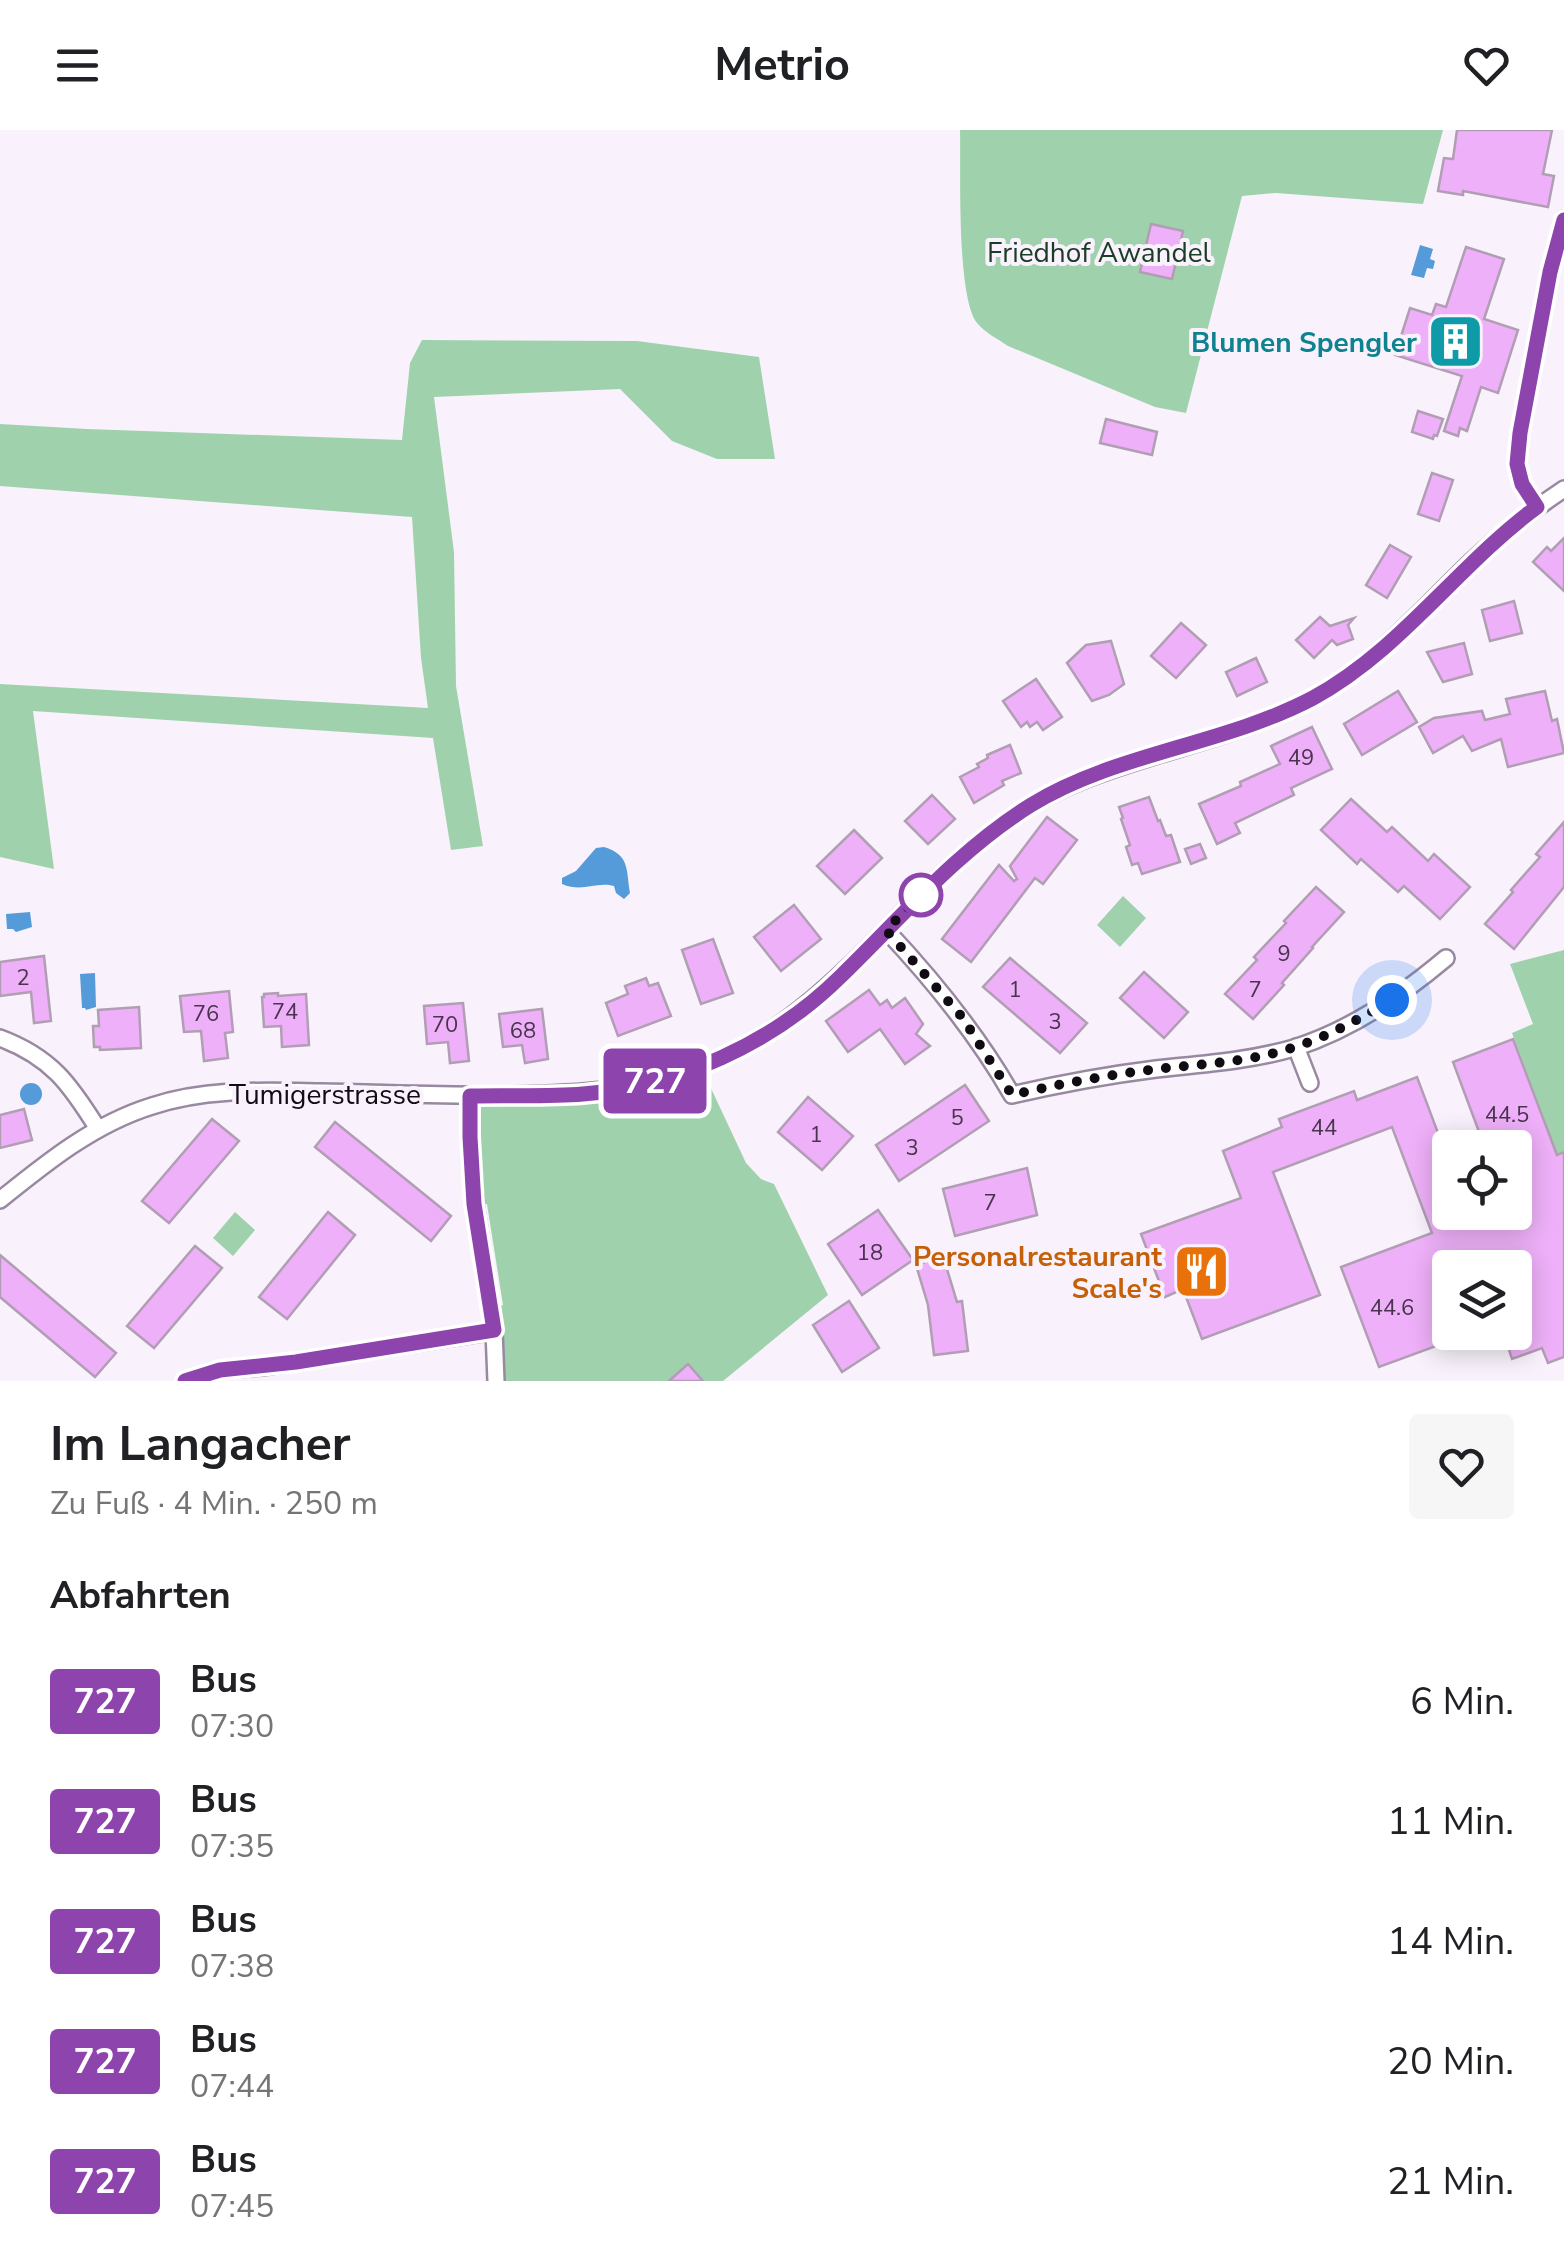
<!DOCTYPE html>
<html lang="de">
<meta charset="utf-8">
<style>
:root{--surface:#fff;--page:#f6f6f6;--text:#202124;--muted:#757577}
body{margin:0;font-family:"Nunito Sans",sans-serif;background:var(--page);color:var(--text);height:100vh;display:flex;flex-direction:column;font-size:38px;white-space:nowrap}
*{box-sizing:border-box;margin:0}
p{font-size:32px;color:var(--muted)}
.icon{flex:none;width:55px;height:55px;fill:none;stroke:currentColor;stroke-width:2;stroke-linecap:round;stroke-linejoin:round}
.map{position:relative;height:1251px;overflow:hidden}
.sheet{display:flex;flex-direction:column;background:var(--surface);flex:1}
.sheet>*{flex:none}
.badge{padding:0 20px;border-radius:8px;font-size:35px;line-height:65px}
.controls{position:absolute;left:1432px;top:1000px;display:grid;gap:20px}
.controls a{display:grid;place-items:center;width:100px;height:100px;border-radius:10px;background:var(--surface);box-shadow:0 5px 25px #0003;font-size:50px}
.you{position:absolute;width:50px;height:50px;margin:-25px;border:8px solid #fff;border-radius:50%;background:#1a73e8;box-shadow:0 0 0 15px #1a73e833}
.map>.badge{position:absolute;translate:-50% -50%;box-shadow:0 0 0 5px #fff}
h2{padding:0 50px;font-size:38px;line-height:90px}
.round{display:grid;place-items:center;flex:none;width:105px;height:105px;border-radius:10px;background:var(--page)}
.headline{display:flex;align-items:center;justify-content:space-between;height:170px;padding:0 50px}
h1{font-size:48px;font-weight:700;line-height:75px}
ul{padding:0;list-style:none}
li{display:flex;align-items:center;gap:30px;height:120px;padding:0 50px}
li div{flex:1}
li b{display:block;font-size:38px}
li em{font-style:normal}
li .badge{min-width:110px;font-weight:700;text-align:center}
header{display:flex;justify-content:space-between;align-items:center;height:130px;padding:0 50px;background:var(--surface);font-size:45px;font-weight:700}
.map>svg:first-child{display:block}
.green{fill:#9fd2ac}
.water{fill:#559bd9}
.building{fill:#eeb0f8;stroke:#b19eb4;stroke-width:2.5}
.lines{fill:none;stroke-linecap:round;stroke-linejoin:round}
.minor-casing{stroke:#9989a0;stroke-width:20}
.minor{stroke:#fff;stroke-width:15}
.line-casing{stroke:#fff;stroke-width:22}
.line{stroke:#8e44ad;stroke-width:15}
.walk{stroke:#110b13;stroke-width:10;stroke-dasharray:0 18}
.stop-dot{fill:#fff;stroke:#8e44ad;stroke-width:5}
.labels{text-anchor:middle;stroke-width:8;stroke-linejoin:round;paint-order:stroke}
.number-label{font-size:22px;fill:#48344c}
.park-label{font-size:28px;fill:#1a3d26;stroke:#f9f2fc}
.culture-label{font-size:28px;font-weight:bold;fill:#0d838f;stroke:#f9f2fc;text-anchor:end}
.street-label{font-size:28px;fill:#110b13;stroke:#f9f2fc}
.food-label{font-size:28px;font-weight:bold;fill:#c56008;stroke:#f9f2fc;text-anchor:end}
</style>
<header><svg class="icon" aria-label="menu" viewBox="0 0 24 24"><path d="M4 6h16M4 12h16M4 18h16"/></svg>Metrio<svg class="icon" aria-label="heart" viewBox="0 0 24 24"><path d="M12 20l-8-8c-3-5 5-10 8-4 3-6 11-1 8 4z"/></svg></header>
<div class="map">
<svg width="1564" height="1251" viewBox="0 0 1564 1251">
<rect width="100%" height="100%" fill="#f9f2fc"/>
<g class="green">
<path d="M960 0H1443L1423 74 1276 63 1242 66 1186 283 1155 277 1008 216C998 209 985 203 977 193 956 166 961 38 960 0Z"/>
<path d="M422 210 637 211 759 227 775 329H717L672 311 620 259 434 267 454 422 456 556 483 716 451 720 433 608 33 581 54 739 0 727V554L428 578 421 528 412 387 0 356V294L87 299 402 310 410 233Z"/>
<path d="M1123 766 1146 788 1120 817 1097 795Z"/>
<path d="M1564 820V1021L1557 1024 1512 903 1533 894 1510 834Z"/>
<path d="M701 937 746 1033 761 1049 774 1054 828 1165 723 1251H703L688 1235 669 1251H496L491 1178 503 1175 487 1074H475L470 965 584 964Z"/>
<path d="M235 1082 255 1100 233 1126 213 1108Z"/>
</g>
<g class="water">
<path d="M1420 115 1433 119 1430 129 1435 131 1433 139 1427 138 1424 148 1411 145Z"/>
<path d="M604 717C630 725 626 739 630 763L624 769 616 763 614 756C596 751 583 763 562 754V748L576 741 596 718Z"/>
<path d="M30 782 32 797 16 802 13 799H7L6 784Z"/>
<path d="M95 843 96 877 86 880 85 878H82L80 844Z"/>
<circle cx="31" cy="964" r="11"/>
</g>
<g class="building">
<path d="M1457 0H1552L1543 44 1554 46 1548 77 1463 61V65L1438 61 1444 28 1453 29Z"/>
<path d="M1151 94 1183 101 1172 149 1140 142Z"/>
<path d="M1466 117 1504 129 1484 189 1518 200 1498 263 1481 257 1467 301 1460 298 1458 306 1444 301 1462 246 1395 225 1410 178 1432 185 1436 174 1446 177Z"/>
<path d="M1418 281 1443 289 1437 306 1434 305 1433 309 1412 302Z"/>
<path d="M1106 289 1157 302 1152 325 1100 313Z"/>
<path d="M1432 343 1453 350 1439 391 1418 384Z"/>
<path d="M1564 408V461L1533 432 1547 417 1551 421Z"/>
<path d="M1390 415 1411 427 1387 468 1366 455Z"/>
<path d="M1514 471 1522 503 1490 511 1482 480Z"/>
<path d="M1320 487 1330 496 1354 488 1348 495 1353 509 1337 515 1332 510 1314 528 1296 510Z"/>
<path d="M1181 493 1206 515 1176 548 1151 526Z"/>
<path d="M1111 511 1124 554 1109 565 1092 571 1067 533 1086 515Z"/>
<path d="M1464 513 1472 544 1443 552 1427 522Z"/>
<path d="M1256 528 1267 552 1237 566 1226 542Z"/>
<path d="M1036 549 1062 587 1043 600 1037 592 1030 597 1027 592 1021 597 1003 571Z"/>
<path d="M1398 561 1417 592 1362 625 1344 594Z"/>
<path d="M1545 561 1552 591 1557 589 1564 623 1508 637 1501 609 1472 621 1463 606 1433 623 1419 597 1434 588 1482 581 1485 590 1510 584 1506 569Z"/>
<path d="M1312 597 1332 639 1291 658 1294 665 1235 693 1240 703 1217 714 1199 674 1241 656 1240 652 1280 634 1271 616Z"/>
<path d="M1010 615 1021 643 1002 651 1004 655 974 673 960 647 979 637 977 634 988 628 987 625Z"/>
<path d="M932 665 955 689 928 714 905 691Z"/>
<path d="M1149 667 1158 691 1160 690 1166 706 1171 705 1180 732 1142 744 1138 733 1132 735 1126 717 1130 715 1121 689 1123 688 1119 677Z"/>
<path d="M1351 669 1387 702 1392 697 1428 731 1434 724 1470 757 1440 789 1404 756 1398 762 1361 729 1357 734 1321 700Z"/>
<path d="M1047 687 1077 710 1043 754 1035 748 971 832 942 809 999 735 1014 751 1017 749 1010 736Z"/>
<path d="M1564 692V757L1514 819 1485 794 1513 762 1511 760 1540 727 1536 724Z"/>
<path d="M854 700 882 728 845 764 817 736Z"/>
<path d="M1200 714 1206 728 1191 734 1185 719Z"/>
<path d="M1316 757 1344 782 1312 817 1313 818 1282 853 1284 855 1253 889 1225 864 1257 830 1254 827 1286 793 1284 791Z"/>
<path d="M794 775 821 809 781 841 754 807Z"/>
<path d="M713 809 733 863 701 874 682 820Z"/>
<path d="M44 826 51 891 34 893 31 862 0 866V832Z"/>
<path d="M1010 828 1087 893 1060 923 983 857Z"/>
<path d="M1144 842 1188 882 1164 908 1120 868Z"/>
<path d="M646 848 649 856 658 853 671 886 618 906 606 873 628 864 625 856Z"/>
<path d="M869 860 880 875 887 870 892 878 905 868 923 894 916 904 930 916 905 934 880 899 848 922 826 891Z"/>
<path d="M229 861 233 902 225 903 228 928 204 931 201 901 184 902 180 866Z"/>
<path d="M278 863V866L306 864 309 915 282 917 281 896 264 897 262 867H264V864Z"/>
<path d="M463 873 469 931 450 933 448 912 427 914 424 876Z"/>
<path d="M139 877 141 918 100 920V917H94L93 896H99L98 880Z"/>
<path d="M542 879 548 929 525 933 522 915 503 917 499 884Z"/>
<path d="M1513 909 1557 1025 1564 1022V1227L1548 1233 1542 1218 1512 1229 1503 1202H1515V1138H1450V1211L1379 1237 1341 1137 1432 1103 1392 997 1273 1042 1320 1165 1202 1209 1183 1159 1165 1167 1141 1104 1241 1068 1223 1021 1282 997 1279 989 1354 961 1357 970 1417 947 1450 1035V1082H1468L1470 1088 1486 1082H1515V1018H1485L1453 932Z"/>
<path d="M965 955 989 991 899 1051 876 1015Z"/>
<path d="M808 967 853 1006 822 1040 778 1002Z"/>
<path d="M24 979 32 1010 0 1018V985Z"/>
<path d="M212 989 239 1011 169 1093 142 1071Z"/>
<path d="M335 992 451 1086 431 1111 315 1017Z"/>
<path d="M1027 1038 1037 1085 955 1106 943 1059Z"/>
<path d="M878 1080 913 1130 862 1165 828 1114Z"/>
<path d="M328 1082 355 1105 287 1189 259 1167Z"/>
<path d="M195 1116 222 1138 154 1218 127 1196Z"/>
<path d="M0 1125 116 1223 95 1247 0 1167Z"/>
<path d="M943 1126 957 1172 962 1171 968 1221 934 1225 928 1175 916 1135Z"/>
<path d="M849 1171 879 1218 842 1242 813 1195Z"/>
<path d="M688 1234 703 1251H669Z"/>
</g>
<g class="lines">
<defs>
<g id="minor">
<path d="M1537 377 1522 354 1517 334 1520 303 1550 141 1564 89"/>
<path d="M886 800C934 851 977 904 1012 965 1059 954 1108 945 1156 939 1202 934 1249 931 1294 918 1351 900 1401 866 1446 828"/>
<path d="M0 908C51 927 70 954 98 999"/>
<path d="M1296 917 1310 953"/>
<path d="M470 965V1007L475 1074 494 1201 496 1251"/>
<path d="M0 1070C47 1032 94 994 152 976 206 958 264 961 321 962 384 963 447 966 510 965 578 964 639 961 704 936 830 886 896 771 1002 694 1095 626 1217 621 1317 566 1378 531 1422 479 1472 431 1501 404 1531 381 1564 359"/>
<path d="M185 1251 220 1240 262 1237 494 1201"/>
</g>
</defs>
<use href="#minor" class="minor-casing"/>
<use href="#minor" class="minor"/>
</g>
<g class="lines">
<defs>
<path id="line" d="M185 1251 220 1240 296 1232 494 1200 474 1074 470 1007V966C507 965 546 967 583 964 678 956 772 914 840 847 902 787 957 721 1031 675 1115 623 1224 615 1313 568 1400 521 1458 435 1537 377L1522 354 1517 334 1520 303 1550 142 1564 90"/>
</defs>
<use href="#line" class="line-casing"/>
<use href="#line" class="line"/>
<path class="walk" d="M921 765 886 800 962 887 1012 965C1059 954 1108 945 1157 939 1203 934 1250 932 1295 917 1329 906 1361 888 1392 870"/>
</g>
<defs>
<symbol id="building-square" viewBox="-11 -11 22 22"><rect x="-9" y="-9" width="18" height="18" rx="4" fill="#0f9aa8" stroke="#f9f2fc"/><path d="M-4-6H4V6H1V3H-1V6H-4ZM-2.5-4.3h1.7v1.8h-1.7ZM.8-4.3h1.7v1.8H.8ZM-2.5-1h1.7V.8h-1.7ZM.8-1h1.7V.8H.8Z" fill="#fff"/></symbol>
<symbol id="restaurant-square" viewBox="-11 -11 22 22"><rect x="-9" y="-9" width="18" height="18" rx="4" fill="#e8710a" stroke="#f9f2fc"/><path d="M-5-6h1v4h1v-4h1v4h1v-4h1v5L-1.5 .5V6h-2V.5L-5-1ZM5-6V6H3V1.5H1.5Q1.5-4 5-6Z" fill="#fff"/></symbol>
</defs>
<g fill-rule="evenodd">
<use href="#building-square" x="1424" y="180" width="63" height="63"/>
<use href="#restaurant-square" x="1170" y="1110" width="63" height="63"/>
</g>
<circle class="stop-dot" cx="921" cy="765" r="20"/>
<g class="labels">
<g class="number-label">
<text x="1301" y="635">49</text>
<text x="1284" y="831">9</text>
<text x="23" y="855">2</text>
<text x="1015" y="867">1</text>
<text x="1255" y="867">7</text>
<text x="285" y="889">74</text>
<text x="206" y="891">76</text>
<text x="1055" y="899">3</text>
<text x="445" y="902">70</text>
<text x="523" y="908">68</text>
<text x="1507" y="992">44.5</text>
<text x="957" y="995">5</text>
<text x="1324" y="1005">44</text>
<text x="816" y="1012">1</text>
<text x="912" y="1025">3</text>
<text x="990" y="1080">7</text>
<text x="870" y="1130">18</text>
<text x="1392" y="1185">44.6</text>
</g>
<g class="park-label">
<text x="1099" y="132">Friedhof Awandel</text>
</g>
<g class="culture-label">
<text x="1417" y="222">Blumen Spengler</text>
</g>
<g class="street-label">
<text x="325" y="974">Tumigerstrasse</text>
</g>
<g class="food-label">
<text x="1162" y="1136">Personalrestaurant<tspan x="1162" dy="32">Scale's</tspan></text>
</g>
</g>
</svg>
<div class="controls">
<a><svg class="icon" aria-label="locate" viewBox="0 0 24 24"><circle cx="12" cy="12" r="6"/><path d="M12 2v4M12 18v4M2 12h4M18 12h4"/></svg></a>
<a><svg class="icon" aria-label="layers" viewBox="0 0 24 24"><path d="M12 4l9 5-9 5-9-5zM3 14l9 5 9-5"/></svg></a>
</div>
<div class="you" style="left:1392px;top:870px"></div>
<b class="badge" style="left:655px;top:951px;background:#8e44ad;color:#fff">727</b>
</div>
<section class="sheet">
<div class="headline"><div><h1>Im Langacher</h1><p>Zu Fuß · 4 Min. · 250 m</p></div><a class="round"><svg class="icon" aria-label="heart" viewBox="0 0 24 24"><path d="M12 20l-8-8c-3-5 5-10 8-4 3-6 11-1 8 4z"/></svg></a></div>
<h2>Abfahrten</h2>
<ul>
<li><span class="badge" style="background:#8e44ad;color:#fff">727</span><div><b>Bus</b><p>07:30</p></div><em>6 Min.</em></li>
<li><span class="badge" style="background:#8e44ad;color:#fff">727</span><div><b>Bus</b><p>07:35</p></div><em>11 Min.</em></li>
<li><span class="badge" style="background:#8e44ad;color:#fff">727</span><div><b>Bus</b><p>07:38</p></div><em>14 Min.</em></li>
<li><span class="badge" style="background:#8e44ad;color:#fff">727</span><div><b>Bus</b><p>07:44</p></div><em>20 Min.</em></li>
<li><span class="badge" style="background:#8e44ad;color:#fff">727</span><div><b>Bus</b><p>07:45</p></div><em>21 Min.</em></li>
</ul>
</section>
